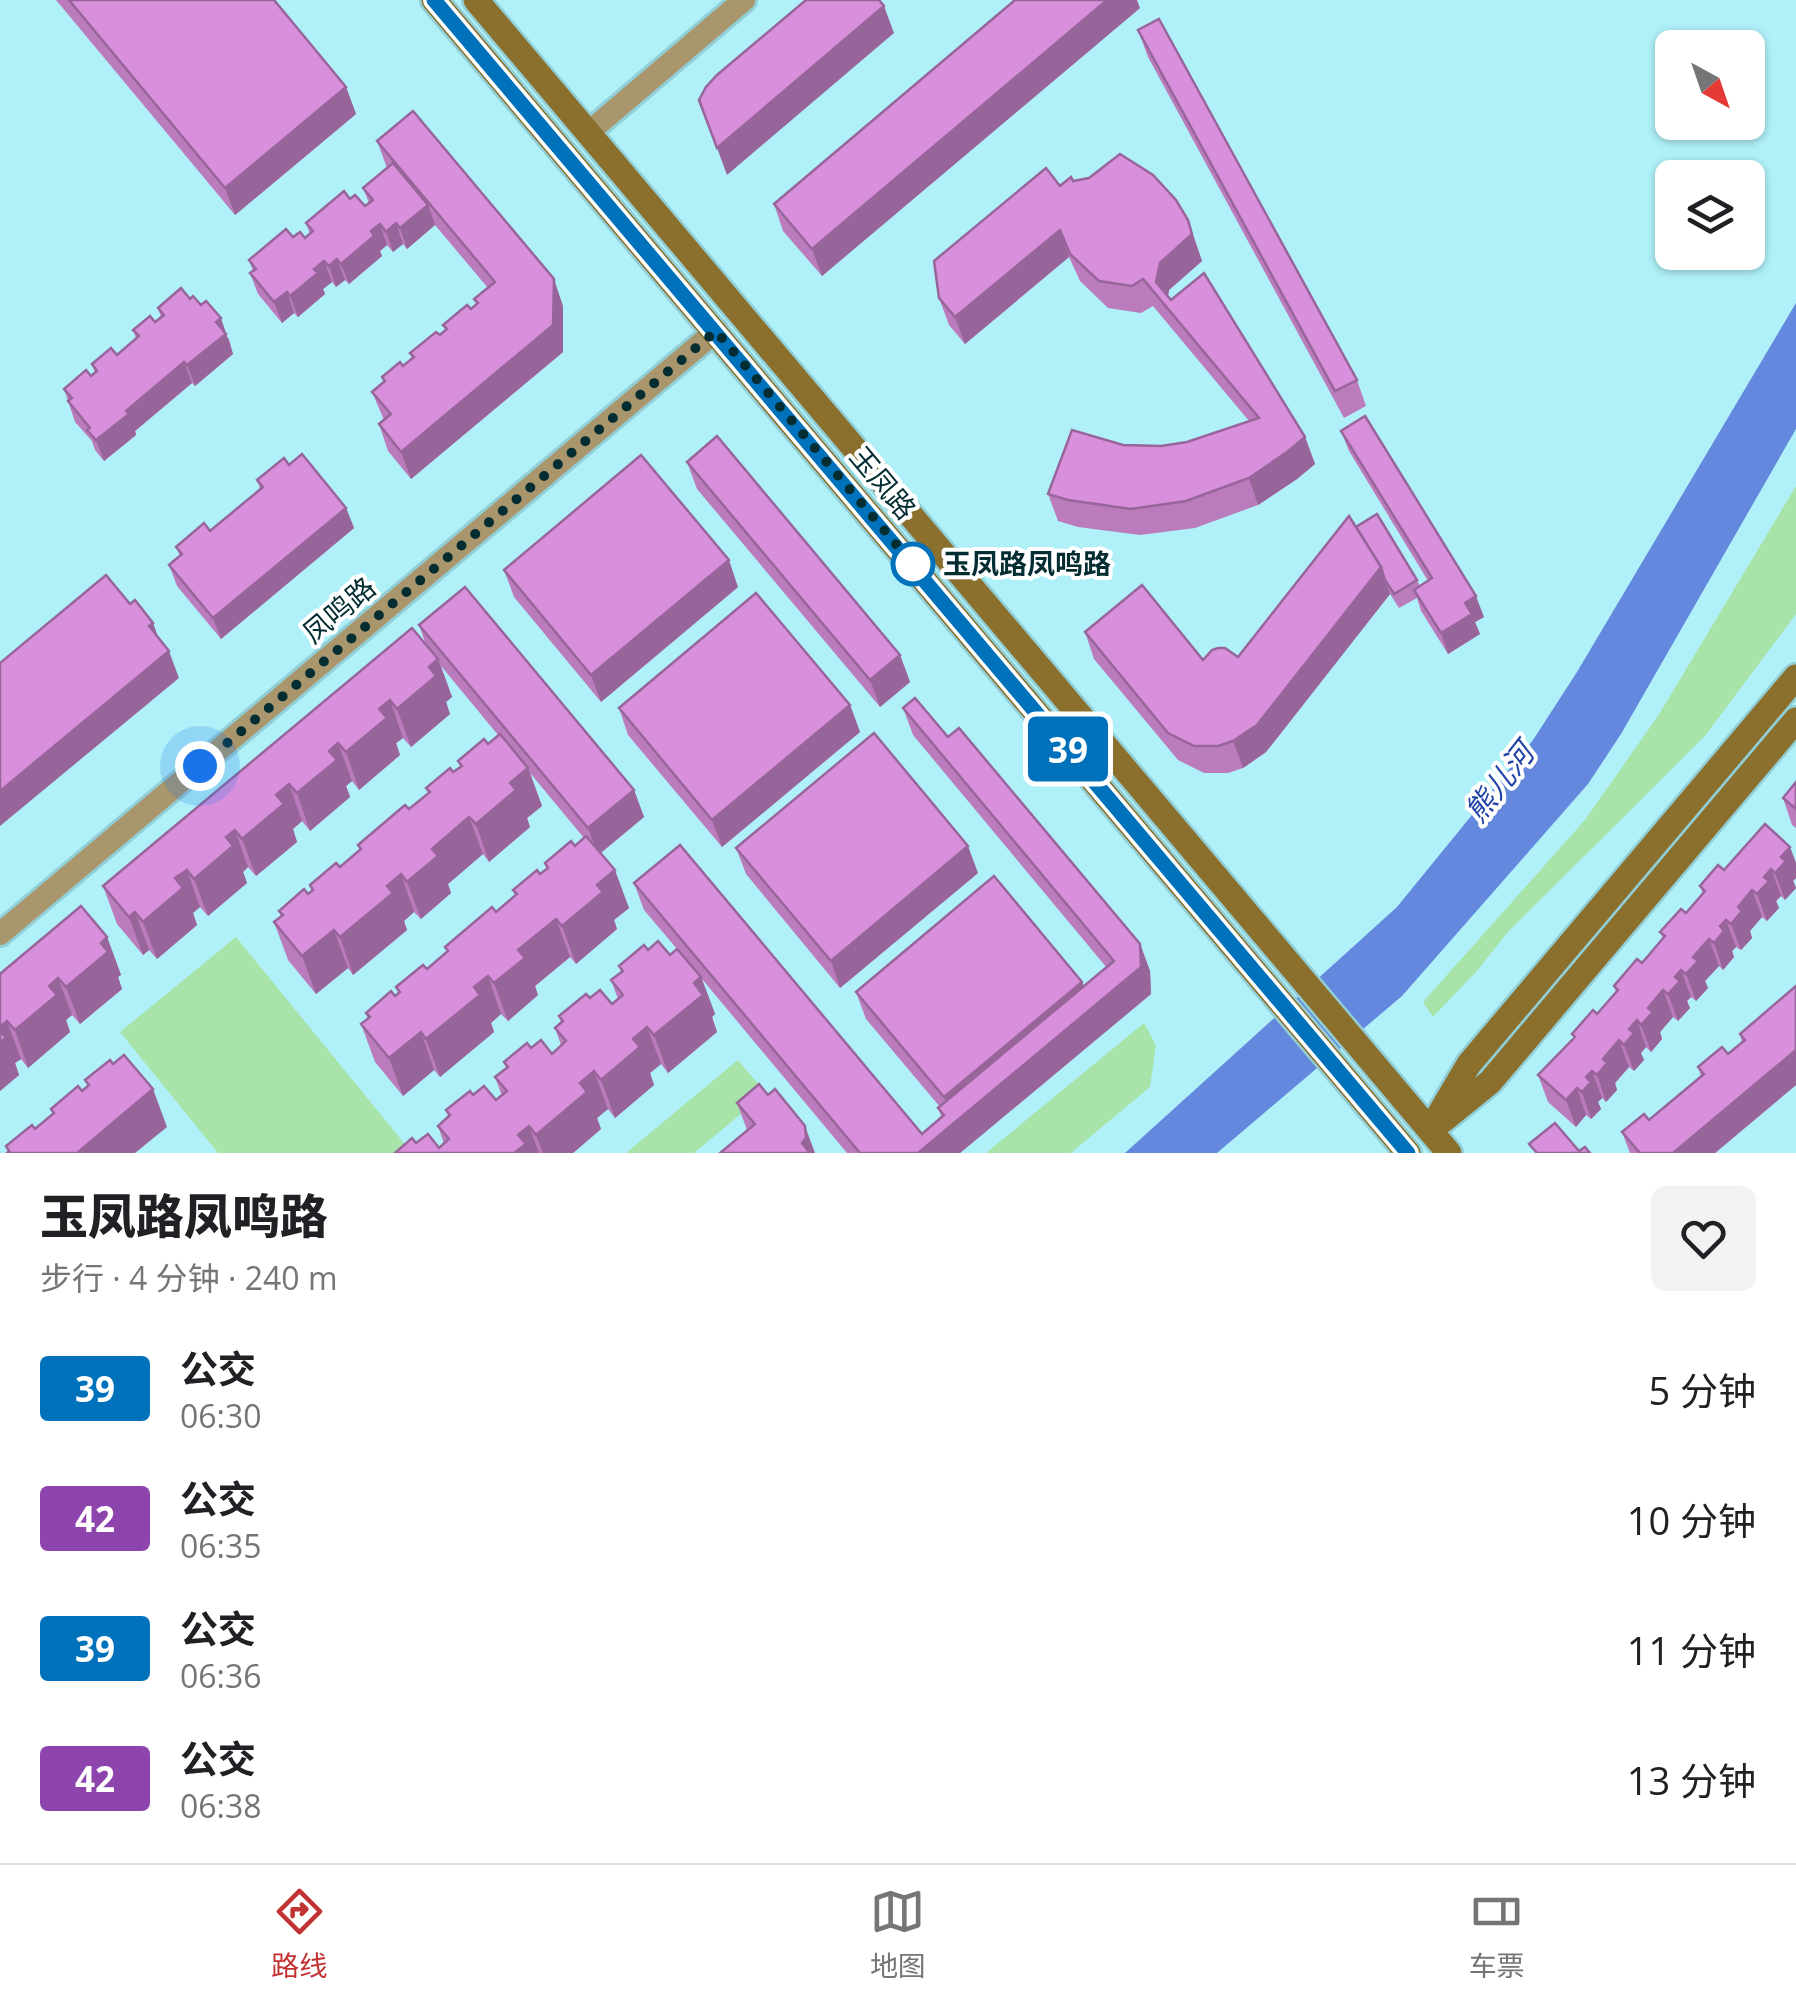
<!DOCTYPE html>
<html lang="zh">
<meta charset="utf-8">
<style>
:root{--surface:#fff;--page:#f2f2f2;--text:#202124;--muted:#757577;--line:#e0e0e0;--accent:#c23334}
body{margin:0;font-family:"Open Sans","Noto Sans SC",sans-serif;background:var(--page);color:var(--text);height:100vh;display:flex;flex-direction:column;font-size:38px;white-space:nowrap}
*{box-sizing:border-box;margin:0}
p{font-size:32px;color:var(--muted)}
.icon{flex:none;width:55px;height:55px;fill:none;stroke:currentColor;stroke-width:2;stroke-linecap:round;stroke-linejoin:round}
.map{position:relative;height:1153px;overflow:hidden}
.sheet{display:flex;flex-direction:column;background:var(--surface);flex:1}
.sheet>*{flex:none}
.badge{padding:0 20px;border-radius:8px;font-size:35px;line-height:65px}
.needle{width:65px;rotate:140deg}
.controls{position:absolute;left:1655px;top:30px;display:grid;gap:20px}
.controls a{display:grid;place-items:center;width:110px;height:110px;border-radius:15px;background:var(--surface);box-shadow:0 2px 8px #0004;font-size:50px}
.you{position:absolute;width:50px;height:50px;margin:-25px;border:8px solid #fff;border-radius:50%;background:#1a73e8;box-shadow:0 0 0 15px #1a73e833}
.map>.badge{position:absolute;translate:-50% -50%;box-shadow:0 0 0 5px #fff}
.round{display:grid;place-items:center;flex:none;width:105px;height:105px;border-radius:15px;background:var(--page)}
.summary{display:flex;align-items:center;justify-content:space-between;height:170px;padding:0 40px}
h1{font-size:48px;font-weight:800;line-height:75px}
ul{padding:0;list-style:none}
li{display:flex;align-items:center;gap:30px;height:130px;padding:0 40px}
li div{flex:1}
li b{display:block;font-size:38px}
li em{font-style:normal}
li .badge{min-width:110px;font-weight:700;text-align:center}
.menu{display:flex;justify-content:space-around;align-items:center;height:140px;border-top:2px solid var(--line);background:var(--surface);font-size:28px;color:var(--muted)}
.menu a{display:grid;justify-items:center;gap:5px}
.menu .selected{color:var(--accent)}
.map>svg:first-child{display:block}
.green{fill:#a8e3a9}
.water{fill:#6488dd}
.lines{fill:none;stroke-linecap:round;stroke-linejoin:round}
.street-casing{stroke:#91ced5;stroke-width:28}
.secondary-casing{stroke:#91ced5;stroke-width:30}
.street{stroke:#a9966d;stroke-width:22}
.secondary{stroke:#8b6f2d;stroke-width:25}
.wall{fill:#bb7cbd}
.shaded-wall{fill:#98659a}
.building{fill:#d990dc;stroke:#98659a;stroke-width:2.5}
.line-casing{stroke:#fff;stroke-width:22}
.line{stroke:#0072bc;stroke-width:15}
.walk{stroke:#042d32;stroke-width:10;stroke-dasharray:0 18}
.stop-dot{fill:#fff;stroke:#0072bc;stroke-width:5}
.labels{text-anchor:middle;stroke-width:8;stroke-linejoin:round;paint-order:stroke}
.street-label{font-size:28px;fill:#042d32;stroke:#fff}
.stop-label{font-size:28px;font-weight:bold;fill:#042d32;stroke:#fff;text-anchor:start}
.water-label{font-size:30px;font-style:italic;fill:#2244a6;stroke:#fff}
</style>
<div class="map">
<svg width="1796" height="1153" viewBox="0 0 1796 1153">
<rect width="100%" height="100%" fill="#b0f1f9"/>
<g class="green">
<path d="M1796 486V614L1705 736 1508 932 1476 972 1433 1017 1423 1002 1584 821 1658 716Z"/>
<path d="M236 937 408 1148 402 1153H218L120 1032Z"/>
<path d="M1144 1023 1156 1045 1150 1087 1071 1153H986Z"/>
<path d="M738 1060 766 1093 694 1153H626Z"/>
</g>
<path class="water" d="M1796 303V429L1621 734 1588 784 1402 996 1217 1153H1125L1397 907 1533 740 1577 672Z"/>
<g class="lines">
<defs>
<g id="street">
<path d="M589 132 744 0"/>
<path d="M0 934 716 331"/>
</g>
<g id="secondary">
<path d="M434 0 1408 1153"/>
<path d="M476 0 1449 1153"/>
<path d="M1442 1121 1490 1082 1796 720"/>
<path d="M1430 1130 1469 1064 1796 677"/>
</g>
</defs>
<use href="#street" class="street-casing"/>
<use href="#secondary" class="secondary-casing"/>
<use href="#street" class="street"/>
<use href="#secondary" class="secondary"/>
</g>
<g class="wall">
<path d="M56 0H274L346 87 356 114 235 215Z"/>
<path d="M1140 8 822 276 783 231 774 204Z"/>
<path d="M1138 30 1357 380 1366 406 1344 418 1148 57Z"/>
<path d="M377 141 563 306V352L411 479 388 451 379 424 384 420 372 392 384 382 382 377 403 366 412 358 410 353 445 330 443 325 471 309 476 304 474 299 488 288 435 225 407 249 403 244 393 252 387 245 380 251 382 256 349 284 345 280 336 287 332 282 323 289 325 294 298 317 294 313 282 323 258 294 250 273 253 271 249 260 293 237 305 238 310 234 306 223 350 199 365 206 369 203 363 188 387 168Z"/>
<path d="M1073 181 1188 220 1202 261 1169 290 1168 297 1305 437 1315 464 1297 479 1258 505 1195 528 1140 535 1078 527 1058 521 1048 494 1123 445 1161 446 1187 442 1249 421 1153 306 1141 313 1108 308 1080 281 1069 257 965 344 949 325 939 298 1060 186Z"/>
<path d="M190 299 229 339 233 354 195 386 192 383 135 431 136 435 104 461 95 450 92 441 75 422 64 389 91 376 95 373 92 364 117 355 136 338 133 330 155 322 161 317 158 308Z"/>
<path d="M1341 431 1484 617 1475 622 1480 634 1448 654 1421 611 1417 598 1399 608 1390 594 1266 752 1243 768 1228 773H1204L1178 760 1094 659 1085 632 1203 660 1238 657 1356 527 1417 580 1420 586 1428 581 1349 451Z"/>
<path d="M687 462 900 655 910 682 880 707 697 489Z"/>
<path d="M289 465 346 508 354 528 221 639 177 586 169 565 180 556 176 547 210 531 260 489 257 480Z"/>
<path d="M504 570 738 587 601 702 514 597Z"/>
<path d="M419 625 634 790 644 817 601 853 629 908 614 920 617 929 576 964 570 957 535 986 538 995 508 1021 501 1014 491 1023 494 1032 440 1077 434 1070 403 1096 375 1062 361 1024 368 1019 366 1013 395 996 398 993 396 987 427 969 447 952 445 947 496 912 515 896 513 890 547 869 545 863 575 846 584 838 530 773 542 806 527 818 530 827 489 862 483 854 448 884 451 893 421 919 414 912 404 921 407 930 353 975 348 968 316 994 288 960 274 922 281 917 279 911 308 894 312 891 310 885 340 867 360 851 358 845 409 809 428 793 426 788 460 767 458 761 488 744 498 735 441 666 452 697 446 702 450 714 411 747 403 738 396 743 400 755 359 790 352 781 346 786 350 797 310 831 302 821 293 829 297 842 256 876 248 867 243 872 247 883 208 916 200 907 193 913 197 925 157 959 149 950 143 955 117 924 103 886 426 645Z"/>
<path d="M850 705 860 732 722 847 628 735 619 708Z"/>
<path d="M903 708 948 737 1140 944 1150 971 1151 994 960 1153H847L702 979 715 1014 712 1017 717 1032 668 1073 661 1064 650 1073 654 1085 615 1118 608 1109 597 1118 601 1129 573 1153H395L416 1143 439 1148 444 1144 438 1126 448 1116 446 1110 473 1095 496 1100 502 1096 495 1077 506 1068 504 1062 531 1048 552 1054 561 1045 555 1028 561 1022 559 1016 590 998 612 1004 618 999 611 980 621 972 619 966 648 950 670 955 677 949 644 910 634 883 922 1134 942 1118 938 1108 940 1107 866 1019 856 992 1082 982 1084 987 1107 968 913 735Z"/>
<path d="M1796 782V828L1792 825 1783 798Z"/>
<path d="M1790 847 1796 863V878L1793 881 1796 888 1785 900 1781 896 1776 901 1779 908 1767 921 1762 917 1750 931 1752 938 1741 950 1736 947 1732 951 1734 957 1723 970 1719 966 1705 981 1708 988 1696 1001 1691 997 1687 1001 1690 1008 1678 1021 1673 1017 1660 1032 1662 1039 1651 1052 1646 1047 1641 1053 1644 1060 1634 1071 1629 1067 1615 1083 1617 1090 1606 1102 1602 1098 1598 1102 1601 1109 1591 1119 1586 1115 1576 1127 1548 1102 1538 1075 1574 1038 1572 1034 1597 1014 1616 992 1614 986 1642 963 1663 939 1660 932 1686 913 1703 894 1700 886 1724 870Z"/>
<path d="M736 848 978 873 840 988 746 874Z"/>
<path d="M107 937 121 975 118 977 122 989 80 1024 72 1015 66 1020 70 1032 28 1068 21 1059 15 1063 19 1075 0 1091V974Z"/>
<path d="M1740 1034 1796 1085 1715 1153H1630L1622 1132 1649 1120 1701 1076 1698 1067 1728 1054 1742 1042Z"/>
<path d="M737 1103 815 1153 747 1130Z"/>
</g>
<g class="shaded-wall">
<path d="M1107 0H1137L1140 8 822 276 812 249Z"/>
<path d="M884 6 894 33 727 175 717 148Z"/>
<path d="M346 87 356 114 235 215 225 188Z"/>
<path d="M428 205 435 225 407 249 400 228Z"/>
<path d="M1188 220 1202 261 1169 290 1166 306 1156 282 1160 263Z"/>
<path d="M396 223 403 244 393 252 386 232Z"/>
<path d="M380 224 387 245 380 251 382 256 349 284 341 264Z"/>
<path d="M1060 230 1069 257 965 344 955 317Z"/>
<path d="M337 259 345 280 336 287 329 266Z"/>
<path d="M324 261 332 282 323 289 325 294 298 317 290 296Z"/>
<path d="M554 279 563 306V352L411 479 401 452Z"/>
<path d="M287 292 294 313 282 323 274 302Z"/>
<path d="M221 318 233 354 195 386 187 365 216 322Z"/>
<path d="M184 362 192 383 135 431 136 435 104 461 96 440 126 411Z"/>
<path d="M1305 437 1315 464 1297 479 1258 505 1249 478Z"/>
<path d="M346 508 354 528 221 639 213 618Z"/>
<path d="M729 560 738 587 601 702 591 675Z"/>
<path d="M1381 567 1390 594 1266 752 1243 768 1233 741Z"/>
<path d="M1476 596 1484 617 1475 622 1480 634 1448 654 1441 633 1465 603Z"/>
<path d="M153 623 163 650 149 626Z"/>
<path d="M169 651 179 678 0 826V791Z"/>
<path d="M900 655 910 682 880 707 870 680Z"/>
<path d="M438 659 452 697 446 702 450 714 411 747 397 709 429 667Z"/>
<path d="M390 700 403 738 396 743 400 755 359 790 346 752 379 709Z"/>
<path d="M850 705 860 732 722 847 712 820Z"/>
<path d="M338 743 352 781 346 786 350 797 310 831 297 793 329 751Z"/>
<path d="M528 768 542 806 527 818 530 827 489 862 476 824 510 783Z"/>
<path d="M289 784 302 821 293 829 297 842 256 876 242 839 276 795Z"/>
<path d="M634 790 644 817 598 855 588 828Z"/>
<path d="M469 817 483 854 448 884 451 893 421 919 407 882 432 849Z"/>
<path d="M235 830 248 867 243 872 247 883 208 916 194 879 226 837Z"/>
<path d="M968 846 978 873 840 988 831 961Z"/>
<path d="M1790 847 1796 863V878L1793 881 1796 888 1785 900 1775 873 1781 857Z"/>
<path d="M1771 869 1781 896 1776 901 1779 908 1767 921 1757 894 1764 877Z"/>
<path d="M187 870 200 907 193 913 197 925 157 959 143 922 175 878Z"/>
<path d="M615 870 629 908 614 920 617 929 576 964 562 926 597 885Z"/>
<path d="M401 874 414 912 404 921 407 930 353 975 340 937 387 886Z"/>
<path d="M1752 890 1762 917 1750 931 1752 938 1741 950 1731 924 1738 907Z"/>
<path d="M135 912 149 950 143 955 129 917Z"/>
<path d="M556 919 570 957 535 986 538 995 508 1021 494 983 518 950Z"/>
<path d="M1726 920 1736 947 1732 951 1734 957 1723 970 1714 943 1720 926Z"/>
<path d="M334 930 348 968 316 994 302 956Z"/>
<path d="M107 937 121 975 118 977 122 989 80 1024 66 987 101 943Z"/>
<path d="M1709 939 1719 966 1705 981 1708 988 1696 1001 1686 974 1693 957Z"/>
<path d="M1140 944 1150 971 1151 994 960 1153H918L954 1123 944 1097 1082 982 1092 1008Z"/>
<path d="M1681 970 1691 997 1687 1001 1690 1008 1678 1021 1668 994 1675 977Z"/>
<path d="M488 976 501 1014 491 1023 494 1032 440 1077 426 1039 474 987Z"/>
<path d="M701 977 715 1014 712 1017 717 1032 668 1073 654 1035 694 983Z"/>
<path d="M58 978 72 1015 66 1020 70 1032 28 1068 15 1030 49 986Z"/>
<path d="M1663 990 1673 1017 1660 1032 1662 1039 1651 1052 1641 1025 1648 1008Z"/>
<path d="M1637 1020 1646 1047 1641 1053 1644 1060 1634 1071 1624 1045 1629 1029Z"/>
<path d="M7 1021 21 1059 15 1063 19 1075 0 1091V1027Z"/>
<path d="M647 1027 661 1064 650 1073 654 1085 615 1118 601 1080 633 1039Z"/>
<path d="M421 1032 434 1070 403 1096 389 1058Z"/>
<path d="M1619 1040 1629 1067 1615 1083 1617 1090 1606 1102 1597 1075 1603 1059Z"/>
<path d="M1796 1050V1085L1715 1153H1673Z"/>
<path d="M594 1071 608 1109 597 1118 601 1129 573 1153H543L536 1135 580 1083Z"/>
<path d="M1592 1071 1602 1098 1598 1102 1601 1109 1591 1119 1582 1092 1586 1077Z"/>
<path d="M1577 1088 1586 1115 1576 1127 1566 1100Z"/>
<path d="M153 1089 167 1127 135 1153H77Z"/>
<path d="M529 1126 539 1153H514L518 1135Z"/>
<path d="M805 1126 815 1153H806L802 1143Z"/>
</g>
<g class="building">
<path d="M69 0H274L346 87 225 188Z"/>
<path d="M806 0H879L884 6 717 148 699 100 706 87 717 75Z"/>
<path d="M1015 0H1107L812 249 774 204Z"/>
<path d="M1159 19 1357 380 1335 391 1138 30Z"/>
<path d="M413 111 554 279 553 325 401 452 379 424 391 414 372 392 385 381 382 377 400 362 403 366 414 357 410 353 436 332 440 335 447 329 443 325 467 305 471 309 478 303 474 299 495 282 377 141Z"/>
<path d="M1120 154 1153 175 1176 200 1188 220 1192 234 1160 263 1156 282 1171 300 1204 273 1305 437 1287 452 1249 478 1186 501 1131 509 1068 500 1048 494 1072 430 1123 445 1161 446 1187 442 1259 418 1143 279 1132 286 1099 281 1070 254 1060 230 955 317 939 298 934 261 1046 168 1060 186 1071 177 1073 181 1089 178Z"/>
<path d="M393 163 428 205 400 228 396 223 386 232 380 224 371 231 374 236 341 264 337 259 329 266 324 261 314 269 318 273 290 296 287 292 274 302 250 273 256 269 249 260 286 229 293 237 300 232 305 238 313 231 306 223 344 191 350 199 355 195 365 206 373 200 363 188Z"/>
<path d="M181 288 190 299 193 296 201 305 206 301 221 318 216 322 226 334 187 365 184 362 126 411 129 414 96 440 87 430 90 428 68 401 72 398 64 389 86 370 91 376 97 371 92 364 111 348 117 355 139 336 133 330 150 316 155 322 164 315 158 308Z"/>
<path d="M1365 416 1476 596 1465 603 1472 614 1441 633 1414 590 1432 578 1341 431Z"/>
<path d="M717 436 900 655 870 680 687 462Z"/>
<path d="M302 454 346 508 213 618 169 565 182 554 176 547 204 523 210 531 263 487 257 480 284 458 289 465Z"/>
<path d="M641 455 729 560 591 675 504 570Z"/>
<path d="M1377 514 1417 580 1394 594 1385 580 1381 567 1356 527Z"/>
<path d="M1349 516 1381 567 1257 725 1233 741 1218 746H1194L1168 733 1085 632 1142 585 1203 660 1212 650 1218 648H1225L1238 657Z"/>
<path d="M106 575 130 604 135 600 153 623 149 626 169 651 0 791V663Z"/>
<path d="M465 587 634 790 588 828 419 625Z"/>
<path d="M756 593 850 705 712 820 619 708Z"/>
<path d="M412 628 438 659 429 667 436 676 397 709 390 700 379 709 387 718 346 752 338 743 329 751 337 760 297 793 289 784 276 795 284 804 242 839 235 830 226 837 233 846 194 879 187 870 175 878 183 888 143 922 135 912 129 917 103 886Z"/>
<path d="M915 698 948 737 959 728 1140 944 1141 967 918 1153H860L634 883 680 845 922 1134 944 1115 938 1108 1114 961 903 708Z"/>
<path d="M874 733 968 846 831 961 736 848Z"/>
<path d="M500 734 528 768 510 783 516 790 476 824 469 817 432 849 438 856 407 882 401 874 387 886 393 893 340 937 334 930 302 956 274 922 283 915 279 911 304 889 308 894 313 890 310 885 336 863 340 867 361 849 358 845 405 805 409 809 430 792 426 788 450 768 453 772 462 766 458 761 484 739 488 744Z"/>
<path d="M1796 782V809L1783 798Z"/>
<path d="M1765 824 1790 847 1781 857 1786 861 1775 873 1771 869 1764 877 1769 881 1757 894 1752 890 1738 907 1742 911 1731 924 1726 920 1720 926 1724 931 1714 943 1709 939 1693 957 1698 961 1686 974 1681 970 1675 977 1680 981 1668 994 1663 990 1648 1008 1653 1012 1641 1025 1637 1020 1629 1029 1634 1033 1624 1045 1619 1040 1603 1059 1607 1063 1597 1075 1592 1071 1586 1077 1591 1082 1582 1092 1577 1088 1566 1100 1538 1075 1575 1037 1572 1034 1593 1010 1597 1014 1618 990 1614 986 1637 959 1642 963 1665 936 1660 932 1681 909 1686 913 1705 891 1700 886 1718 865 1724 870Z"/>
<path d="M586 836 615 870 597 885 603 892 562 926 556 919 518 950 525 958 494 983 488 976 474 987 480 995 426 1039 421 1032 389 1058 361 1024 370 1017 366 1013 391 991 395 996 400 992 396 987 423 965 427 969 448 951 445 947 492 907 496 912 517 894 513 890 537 870 540 874 548 868 545 863 571 841 575 846Z"/>
<path d="M994 876 1082 982 944 1097 856 992Z"/>
<path d="M81 906 107 937 101 943 108 952 66 987 58 978 49 986 57 995 15 1030 7 1021 0 1027V974Z"/>
<path d="M658 941 670 955 677 949 701 977 694 983 703 995 654 1035 647 1027 633 1039 640 1047 601 1080 594 1071 580 1083 587 1092 536 1135 529 1126 518 1135 526 1144 514 1153H395L412 1138 416 1143 428 1134 439 1148 449 1139 438 1126 450 1115 446 1110 470 1091 473 1095 484 1086 496 1100 507 1091 495 1077 508 1067 504 1062 527 1043 531 1048 541 1040 552 1054 566 1041 555 1028 563 1021 559 1016 586 994 590 998 600 990 612 1004 623 995 611 980 623 971 619 966 644 945 648 950Z"/>
<path d="M1796 986V1050L1673 1153H1640L1622 1132 1644 1114 1649 1120 1704 1074 1698 1067 1722 1047 1728 1054 1745 1040 1740 1034Z"/>
<path d="M0 1031 6 1038 0 1042Z"/>
<path d="M124 1055 153 1089 77 1153H7L9 1151 6 1146 32 1125 35 1129 54 1113 51 1109 78 1086 82 1091 89 1085 85 1080 110 1060 113 1064Z"/>
<path d="M759 1084 768 1095 775 1089 805 1126 806 1138 802 1143 810 1153H720L755 1124 737 1103Z"/>
<path d="M1555 1123 1579 1151 1585 1147 1590 1153H1537L1529 1144Z"/>
</g>
<g class="lines">
<defs>
<path id="line" d="M434 0 1408 1153"/>
</defs>
<use href="#line" class="line-casing"/>
<use href="#line" class="line"/>
<path class="walk" d="M200 766 716 331 918 570 913 564"/>
</g>
<circle class="stop-dot" cx="913" cy="564" r="20"/>
<g class="labels">
<g class="street-label">
<text transform="translate(883 483) rotate(50)" y="10">玉凤路</text>
<text transform="translate(339 610) rotate(-40)" y="10">凤鸣路</text>
</g>
<g class="stop-label">
<text x="943" y="574">玉凤路凤鸣路</text>
</g>
<g class="water-label">
<text transform="translate(1500 783) rotate(-52)" y="10">熊儿河</text>
</g>
</g>
</svg>
<div class="controls">
<a><svg class="needle" viewBox="-14 -14 28 28"><path d="M0-13l5 13h-10z" fill="#e53935"/><path d="M0 13l5-13h-10z" fill="#757577"/></svg></a>
<a><svg class="icon" aria-label="layers" viewBox="0 0 24 24"><path d="M12 4l9 5-9 5-9-5zM3 14l9 5 9-5"/></svg></a>
</div>
<div class="you" style="left:200px;top:766px"></div>
<b class="badge" style="left:1068px;top:749px;background:#0072bc;color:#fff">39</b>
</div>
<section class="sheet">
<div class="summary"><div><h1>玉凤路凤鸣路</h1><p>步行 · 4 分钟 · 240 m</p></div><a class="round"><svg class="icon" aria-label="heart" viewBox="0 0 24 24"><path d="M12 20l-8-8c-3-5 5-10 8-4 3-6 11-1 8 4z"/></svg></a></div>
<ul>
<li><span class="badge" style="background:#0072bc;color:#fff">39</span><div><b>公交</b><p>06:30</p></div><em>5 分钟</em></li>
<li><span class="badge" style="background:#8e44ad;color:#fff">42</span><div><b>公交</b><p>06:35</p></div><em>10 分钟</em></li>
<li><span class="badge" style="background:#0072bc;color:#fff">39</span><div><b>公交</b><p>06:36</p></div><em>11 分钟</em></li>
<li><span class="badge" style="background:#8e44ad;color:#fff">42</span><div><b>公交</b><p>06:38</p></div><em>13 分钟</em></li>
</ul>
</section>
<nav class="menu">
<a class="selected"><svg class="icon" aria-label="directions" viewBox="0 0 24 24"><path d="M12 3l9 9-9 9-9-9zM9 14v-3h6M13 9l2 2-2 2"/></svg>路线</a>
<a><svg class="icon" aria-label="map" viewBox="0 0 24 24"><path d="M3 6l6-2 6 2 6-2v14l-6 2-6-2-6 2zM9 4v14M15 6v14"/></svg>地图</a>
<a><svg class="icon" aria-label="tickets" viewBox="0 0 24 24"><path d="M3 7h18v10H3zM15 7v10"/></svg>车票</a>
</nav>
